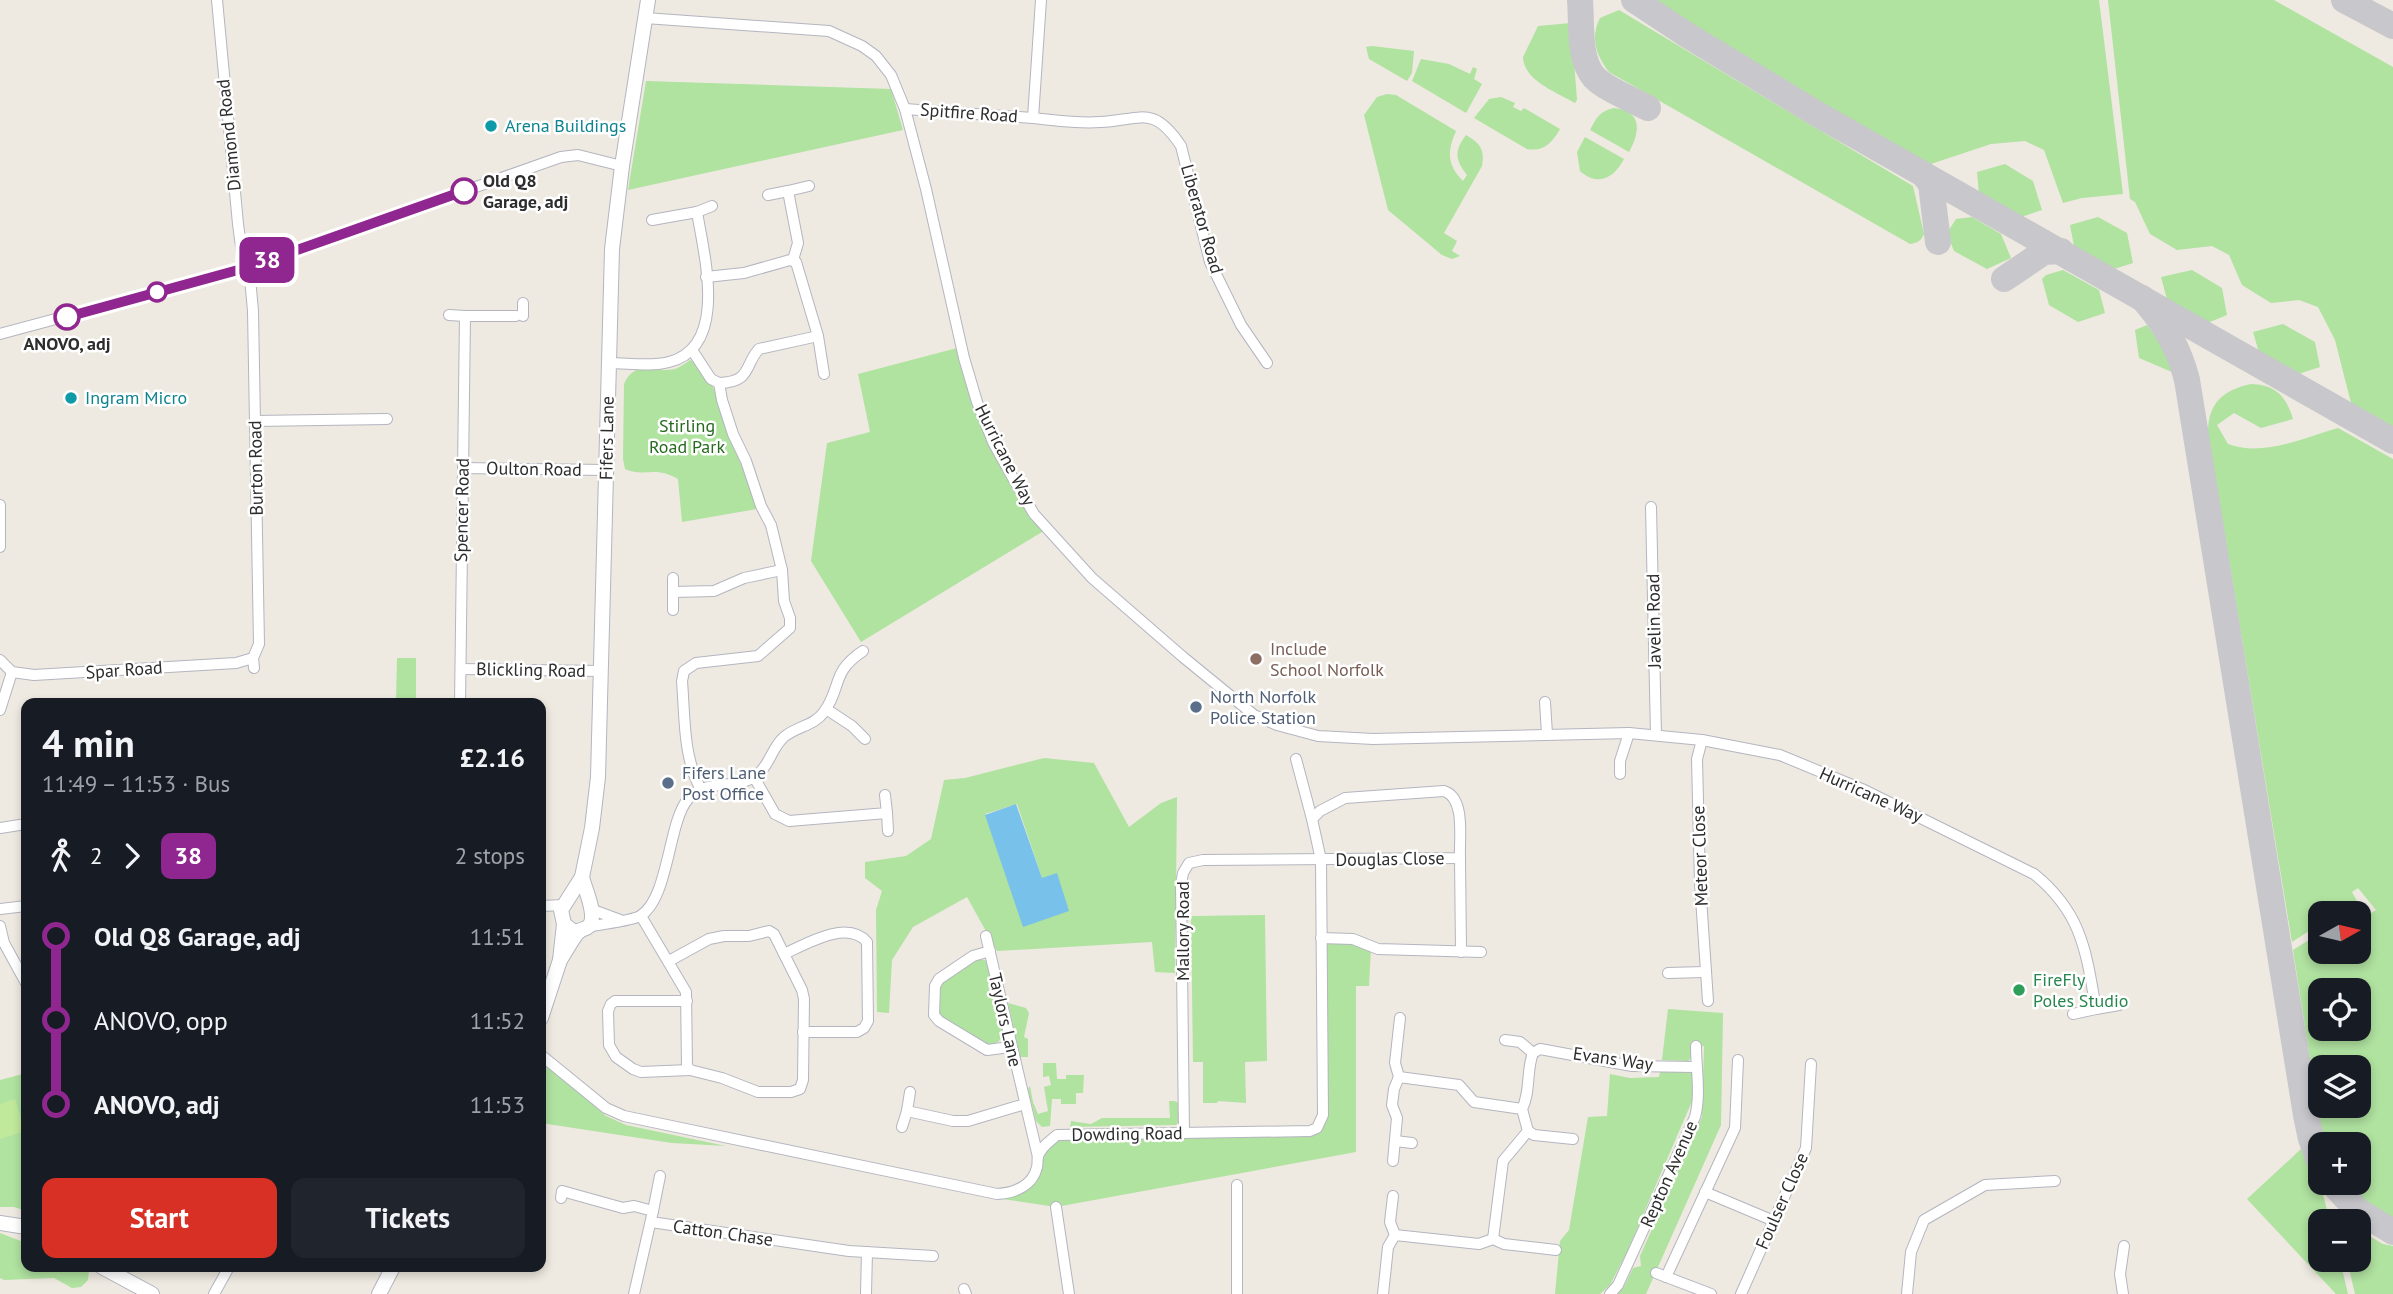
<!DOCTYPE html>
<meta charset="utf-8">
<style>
:root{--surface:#171b24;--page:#20242c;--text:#f1f3f6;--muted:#9ea1a6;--accent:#d93025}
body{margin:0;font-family:"PT Sans",sans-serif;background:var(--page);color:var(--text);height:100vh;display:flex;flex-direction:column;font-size:26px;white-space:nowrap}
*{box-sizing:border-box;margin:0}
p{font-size:23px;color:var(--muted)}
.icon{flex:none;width:38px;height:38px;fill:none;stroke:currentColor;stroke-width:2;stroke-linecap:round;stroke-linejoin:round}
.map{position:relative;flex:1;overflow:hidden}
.panel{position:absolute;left:21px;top:698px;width:525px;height:574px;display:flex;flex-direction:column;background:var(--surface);border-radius:14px;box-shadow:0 4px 10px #0003}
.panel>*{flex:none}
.badge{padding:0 14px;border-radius:10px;font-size:24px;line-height:46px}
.needle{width:46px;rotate:82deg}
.tools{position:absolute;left:2308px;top:901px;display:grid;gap:14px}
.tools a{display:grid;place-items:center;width:63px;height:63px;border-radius:14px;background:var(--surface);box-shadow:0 4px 10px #0003;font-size:35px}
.map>.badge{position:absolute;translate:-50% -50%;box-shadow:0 0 0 4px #fff}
.legs{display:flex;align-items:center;gap:10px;height:77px;padding:0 21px;font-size:23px}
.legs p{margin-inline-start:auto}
.summary{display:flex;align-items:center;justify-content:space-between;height:119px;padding:0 21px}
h1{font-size:38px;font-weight:800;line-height:52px}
.button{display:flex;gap:14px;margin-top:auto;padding:14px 21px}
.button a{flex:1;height:80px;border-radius:14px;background:var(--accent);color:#fff;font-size:28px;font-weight:800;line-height:80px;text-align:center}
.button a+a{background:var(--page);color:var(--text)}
ul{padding:0 21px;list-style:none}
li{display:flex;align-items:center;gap:24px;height:84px;font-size:26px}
li i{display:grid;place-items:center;width:10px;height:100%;margin:0 9px;background:currentColor}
li i::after{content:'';width:18px;height:18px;margin:-9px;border:5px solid;border-radius:50%;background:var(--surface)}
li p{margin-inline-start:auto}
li:first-child i{background:linear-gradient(#0000 50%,currentColor 0)}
li:last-child i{background:linear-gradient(currentColor 50%,#0000 0)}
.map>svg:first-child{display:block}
.green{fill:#b0e2a0;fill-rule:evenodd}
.pitch{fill:#c0e99c}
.water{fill:#78c1eb}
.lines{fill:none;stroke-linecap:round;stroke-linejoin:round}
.taxiway{stroke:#c8c7cc;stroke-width:26}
.minor-casing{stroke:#b4b5c0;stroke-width:12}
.tertiary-casing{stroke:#b4b5c0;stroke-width:16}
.minor{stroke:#fff;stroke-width:10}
.tertiary{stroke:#fff;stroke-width:14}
.line-1-casing{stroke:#fff;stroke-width:16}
.line-1{stroke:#90268f;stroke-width:10}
.culture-dot{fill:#0f9aa8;stroke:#fff;stroke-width:2.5}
.stop-1-dot{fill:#fff;stroke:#90268f;stroke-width:3.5}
.education-dot{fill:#8d6e63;stroke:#fff;stroke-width:2.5}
.service-dot{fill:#5c6f8a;stroke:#fff;stroke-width:2.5}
.leisure-dot{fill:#2e9e5b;stroke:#fff;stroke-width:2.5}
.labels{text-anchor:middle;stroke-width:5;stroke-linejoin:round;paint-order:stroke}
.street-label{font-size:18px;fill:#2d2d2d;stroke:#fff}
.culture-label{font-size:18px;fill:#0d838f;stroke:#fff;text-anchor:start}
.stop-label{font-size:18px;font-weight:bold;fill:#2d2d2d;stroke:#fff;text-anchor:start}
.park-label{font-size:18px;fill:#266a1e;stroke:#fff}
.education-label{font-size:18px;fill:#785e54;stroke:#fff;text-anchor:start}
.service-label{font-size:18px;fill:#4e5e75;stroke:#fff;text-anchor:start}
.leisure-label{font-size:18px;fill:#27864d;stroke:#fff;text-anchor:start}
</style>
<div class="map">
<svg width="2393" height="1294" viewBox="0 0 2393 1294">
<rect width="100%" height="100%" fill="#eeeae1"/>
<g class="green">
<path d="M1651 0H2099L2123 194 2082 198 2063 203 2044 150 2025 141 1991 144 1925 166 1738 58Z"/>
<path d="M2108 0H2274L2393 67V426H2384L2361 413 2351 403 2335 340 2318 307 2299 300 2271 303 2242 285 2229 255 2212 246 2177 250 2150 234 2135 202 2130 199Z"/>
<path d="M1619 10 1913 186 1924 234C1921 241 1917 243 1910 244L1609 72C1596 56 1590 37 1600 18Z"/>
<path d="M1571 23 1577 100 1575 103C1557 92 1524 81 1523 57L1538 26Z"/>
<path d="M1372 46 1414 51 1412 73 1407 81 1369 59 1366 47Z"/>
<path d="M1421 59 1449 64 1470 74 1473 67 1477 69 1474 79 1482 84 1466 113 1412 81Z"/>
<path d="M646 81 891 89 903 130 628 190Z"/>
<path d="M1387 94 1396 95 1456 131C1447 151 1447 165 1463 181L1467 175C1455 160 1454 151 1466 135 1480 143 1485 149 1482 166L1444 233 1457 241 1452 251 1460 256 1452 259 1442 255 1388 210 1364 115 1377 97Z"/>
<path d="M1501 97 1515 103 1513 107 1521 111 1524 108 1560 129C1552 143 1544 152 1527 149L1474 118 1489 99Z"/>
<path d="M1614 108C1643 111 1640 132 1629 152L1590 130C1596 118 1600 111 1614 108Z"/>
<path d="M1585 137 1624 159C1614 178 1598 187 1580 171L1577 152Z"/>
<path d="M2005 164 2033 181 2042 210 2018 218 1979 195 1977 172Z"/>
<path d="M1972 217 2001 234 2011 258 1987 269 1954 251 1947 233 1956 219Z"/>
<path d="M2098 217 2127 233 2133 263 2111 270 2075 251 2070 225Z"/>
<path d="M2063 270 2099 290 2105 313 2078 322 2049 305 2042 279 2046 275Z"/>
<path d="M2192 270 2222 288 2227 315 2205 324 2168 303 2161 277Z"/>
<path d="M2283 324 2315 342 2320 367 2292 376 2260 356 2253 332Z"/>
<path d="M2147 325 2170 357 2172 372 2139 358 2135 330Z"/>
<path d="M961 347 993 442 1047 529 861 642 811 561 827 443 870 432 858 374Z"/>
<path d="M690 360 697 363 713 387 757 509 682 522 678 479C654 465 645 478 625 469L623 459 624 384C636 358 654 374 675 369 680 367 686 363 690 360Z"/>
<path d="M2251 384C2276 385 2286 396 2293 419L2261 428 2234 413 2217 425 2228 444C2262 457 2304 438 2338 428L2393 459V1223L2379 1217 2345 1183H2359V1144H2326L2320 1123 2293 950 2320 933V952H2359V914L2352 913 2368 906 2371 913 2376 910 2358 888 2352 892 2357 901 2337 913 2320 914V924L2292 942 2208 433C2208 403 2223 390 2251 384ZM2320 990H2359V1029H2320ZM2320 1068H2359V1106H2320Z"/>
<path d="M397 658H416V703H396Z"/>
<path d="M1044 758 1094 763 1129 827 1161 803 1177 797 1175 973 1155 972 1152 942 997 951 967 897 913 927 892 960 889 1013 877 1012 876 910 882 891 865 878V862L906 856 931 839 944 780 965 778ZM1017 804 1042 878 985 814Z"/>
<path d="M1265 915 1267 1061 1245 1062 1246 1103 1218 1101 1217 1103H1203V1062H1193L1191 916Z"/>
<path d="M1321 938 1371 948 1369 986H1356V1152L1056 1207 996 1198 1029 1182 1038 1157 1057 1135 1310 1131 1321 1122Z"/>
<path d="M972 959 985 960 989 965 1004 1035 998 1042 988 1046 940 1016C938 974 939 980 972 959Z"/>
<path d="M1008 1003 1026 1008 1029 1013 1024 1037 1028 1039V1057H1018V1047Z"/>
<path d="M1668 1009 1723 1013 1721 1125 1646 1294H1616L1624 1287 1633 1268 1641 1266 1640 1256 1702 1117 1704 1046 1696 1047 1694 1055 1688 1061 1662 1060Z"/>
<path d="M541 1060 606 1116 626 1125 726 1146 672 1143 541 1123Z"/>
<path d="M1043 1063H1056L1057 1079H1066V1075H1084L1083 1093H1076V1104H1061V1099H1052L1050 1126 1042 1127 1036 1121 1028 1089 1030 1086 1033 1102 1038 1114 1048 1111 1044 1087 1051 1085 1049 1076 1043 1077Z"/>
<path d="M1661 1068H1689L1695 1074 1696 1092 1627 1252 1610 1285 1600 1294H1555L1560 1241 1569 1230 1588 1117 1607 1116 1610 1074 1630 1078 1659 1077Z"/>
<path d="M23 1074 26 1075V1211L14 1207H0V1080Z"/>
<path d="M1169 1101H1175L1180 1104 1182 1117 1176 1125 1070 1127 1071 1121 1091 1124 1102 1118H1170Z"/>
<path d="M2301 1149 2322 1191 2330 1221 2320 1222V1260H2340L2348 1294H2336L2247 1199Z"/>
<path d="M2359 1230 2383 1244 2393 1246V1294H2355L2347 1260H2359Z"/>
<path d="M0 1233 26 1243V1267H82L89 1270 88 1280 81 1287 72 1288 54 1278 4 1280 0 1278Z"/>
</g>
<path class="pitch" d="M15 1099 25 1131 0 1139V1104Z"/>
<path class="water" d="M1016 804 1042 878 1057 873 1069 911 1023 927 985 815Z"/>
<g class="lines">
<g class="taxiway">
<path d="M1580 0C1582 23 1578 59 1594 77 1605 89 1633 100 1648 108"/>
<path d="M1634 0 1687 35 1819 115 2393 441"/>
<path d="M2344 0 2393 26"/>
<path d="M1923 174 1931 184 1938 242"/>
<path d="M2004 279 2044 252 2061 251"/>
<path d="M2142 298C2164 322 2179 348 2187 380L2306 1115 2311 1139 2320 1163"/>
<path d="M2332 1183 2357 1210 2393 1232"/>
</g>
<defs>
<g id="minor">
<path d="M217 0 238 224 244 269"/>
<path d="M1041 0 1033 118C1055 120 1078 124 1100 122 1141 120 1153 104 1181 146L1210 262 1241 325 1267 363"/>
<path d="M645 18 829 31 862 46 876 56 891 75 905 109 926 189 964 358 977 402 993 442 1014 480 1034 514 1092 578 1183 657 1254 715 1277 725 1318 736 1373 739 1629 733 1702 740 1780 755 1862 789 2034 874C2082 913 2086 951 2096 1009L2119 1005"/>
<path d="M905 109 1033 118"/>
<path d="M768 195 788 191"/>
<path d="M652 220 697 212"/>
<path d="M793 260 798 243 788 191 809 186"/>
<path d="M249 267 253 311 259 644 253 658 254 668"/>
<path d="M706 277 744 273 790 260 796 262 818 336 824 374"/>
<path d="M449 315 465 316 460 704"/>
<path d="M465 316H516"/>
<path d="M523 316V303"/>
<path d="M0 334 249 267 561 157 578 155 622 166"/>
<path d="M692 350 711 379 719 383 722 400 733 434 746 461 761 506 771 525 782 570 784 601 790 618V628L758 656 696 663 684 671 682 681C685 718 683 755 700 788"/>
<path d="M609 363C628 363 651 367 669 362 729 347 704 255 697 212L712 206"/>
<path d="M719 383C752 382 744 365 759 349L818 336"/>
<path d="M255 421 387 419"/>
<path d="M463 468 606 470"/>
<path d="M0 505V547"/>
<path d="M1651 507 1656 735"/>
<path d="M673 592V578"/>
<path d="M673 610V592L714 591 744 578 782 570"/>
<path d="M0 660 12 672 34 675 236 663 253 658"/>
<path d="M461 669 601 671"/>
<path d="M1545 702 1547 734"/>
<path d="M826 709 852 726 865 739"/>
<path d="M0 710 12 672"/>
<path d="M1702 740 1697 759 1700 883 1708 1001"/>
<path d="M1620 774V761L1629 733"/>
<path d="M754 777 775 814 789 821 887 813 885 795"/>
<path d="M887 813 888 831"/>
<path d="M0 828 26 824"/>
<path d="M1460 858 1461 952"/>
<path d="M541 906 564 905"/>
<path d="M0 909 26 906"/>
<path d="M593 910 620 920"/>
<path d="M641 916 686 992 687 1066 690 1070 722 1078 758 1092H791L800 1089 803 1080 804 999 802 990 774 934 769 931 749 936H724L709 939 669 961"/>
<path d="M0 926 4 943 26 983"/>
<path d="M588 927C601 924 631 921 640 916 669 899 668 822 688 799 707 777 736 791 757 775 770 765 772 747 784 737 797 726 814 726 824 712 842 687 831 672 863 651"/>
<path d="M986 936 1038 1157"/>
<path d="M1321 938 1353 939 1378 949 1481 952"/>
<path d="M990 951 973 956 939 979 935 986 934 1015 939 1021 987 1050 1010 1047"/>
<path d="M784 954C806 944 847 919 867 942L868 1021 864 1028 857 1032H803"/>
<path d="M1668 973 1704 972"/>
<path d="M687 1001H615L611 1004 608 1011 609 1045 616 1057 633 1069 641 1072 690 1070"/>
<path d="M2073 1014 2096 1009"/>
<path d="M1505 1040 1520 1042 1533 1053"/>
<path d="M541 1055 606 1108 624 1116 997 1194C1014 1193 1033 1186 1037 1167 1038 1164 1037 1160 1038 1156 1041 1147 1050 1141 1057 1135L1310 1131 1317 1128 1323 1115 1321 860 1312 819 1296 759"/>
<path d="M1399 1077 1395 1063 1400 1018"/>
<path d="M1522 1109C1531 1091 1526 1071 1533 1053L1540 1049 1632 1066 1695 1067"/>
<path d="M907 1111 910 1092"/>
<path d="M902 1127 907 1111 953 1121H968L1025 1104"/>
<path d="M1528 1131 1534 1135 1573 1139"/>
<path d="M1184 1133 1181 884 1183 873 1189 863 1203 860 1460 858C1459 839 1466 798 1444 791L1345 798 1320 811 1312 819"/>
<path d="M1395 1141 1412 1143"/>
<path d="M1393 1161 1397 1118 1392 1105 1394 1089 1399 1077 1459 1085 1474 1102 1522 1109 1528 1131"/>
<path d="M1237 1185V1294"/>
<path d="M1705 1192 1774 1221"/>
<path d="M1393 1196 1390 1222 1395 1235"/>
<path d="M561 1198 562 1191 623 1208 634 1206 653 1211 634 1294"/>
<path d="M1056 1207 1069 1294"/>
<path d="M653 1211 660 1176"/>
<path d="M651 1222 849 1251 933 1256"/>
<path d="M1493 1239 1503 1161 1528 1131"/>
<path d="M1656 1273 1711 1294"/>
<path d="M1666 1277 1735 1128 1738 1060"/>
<path d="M964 1289 966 1294"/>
<path d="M214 1294 229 1267"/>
<path d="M866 1294 867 1252"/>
<path d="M1383 1294 1388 1247 1395 1235 1479 1244 1493 1239 1504 1244 1556 1250"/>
<path d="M1610 1294 1618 1285 1695 1117C1701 1094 1696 1069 1696 1046"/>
<path d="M1741 1294 1806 1148 1811 1064"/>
<path d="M1907 1294 1911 1252 1924 1220 1985 1185 2055 1181"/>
<path d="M2123 1294 2120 1274 2124 1246"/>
</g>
<g id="tertiary">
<path d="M580 931H573L564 924 561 910 582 877 592 828 598 777 612 249 622 166 648 0"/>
<path d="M560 960C565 953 573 937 579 931 582 929 586 929 589 926 598 916 585 890 582 877"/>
<path d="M541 1018 560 960 564 924"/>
<path d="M0 1223 26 1227"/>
<path d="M102 1267 152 1294"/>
<path d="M379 1294 393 1267"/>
</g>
</defs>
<use href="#minor" class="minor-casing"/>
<use href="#tertiary" class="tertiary-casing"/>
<use href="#minor" class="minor"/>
<use href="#tertiary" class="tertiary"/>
</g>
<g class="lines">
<defs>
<path id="line-1" d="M67 317 249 267 464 191"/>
</defs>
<use href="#line-1" class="line-1-casing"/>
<use href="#line-1" class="line-1"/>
</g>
<g class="culture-dot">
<circle cx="491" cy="126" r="7"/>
<circle cx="71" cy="398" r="7"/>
</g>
<g class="stop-1-dot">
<circle cx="464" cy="191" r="12"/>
<circle cx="157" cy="292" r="9"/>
<circle cx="67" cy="317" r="12"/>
</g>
<circle class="education-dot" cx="1256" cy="659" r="7"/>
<g class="service-dot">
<circle cx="1196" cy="707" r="7"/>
<circle cx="668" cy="783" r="7"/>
</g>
<circle class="leisure-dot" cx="2019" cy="990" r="7"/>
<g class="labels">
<g class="street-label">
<text transform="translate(969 113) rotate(4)" y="6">Spitfire Road</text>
<text transform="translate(229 135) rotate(-96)" y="6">Diamond Road</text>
<text transform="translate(1202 219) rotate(74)" y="6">Liberator Road</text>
<text transform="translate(607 438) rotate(-89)" y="6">Fifers Lane</text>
<text transform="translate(1005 455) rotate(63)" y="6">Hurricane Way</text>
<text transform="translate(256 468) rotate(-91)" y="6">Burton Road</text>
<text transform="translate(534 469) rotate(1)" y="6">Oulton Road</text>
<text transform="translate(462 510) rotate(-89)" y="6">Spencer Road</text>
<text transform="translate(1654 621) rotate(-91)" y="6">Javelin Road</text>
<text transform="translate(124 670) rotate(-4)" y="6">Spar Road</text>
<text transform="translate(531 670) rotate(1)" y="6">Blickling Road</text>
<text transform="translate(1871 795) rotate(24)" y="6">Hurricane Way</text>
<text transform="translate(1700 856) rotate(-92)" y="6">Meteor Close</text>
<text transform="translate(1390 859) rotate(-1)" y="6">Douglas Close</text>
<text transform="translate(1183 931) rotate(-90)" y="6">Mallory Road</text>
<text transform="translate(1005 1020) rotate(77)" y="6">Taylors Lane</text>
<text transform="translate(1613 1059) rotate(8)" y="6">Evans Way</text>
<text transform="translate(1127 1134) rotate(-1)" y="6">Dowding Road</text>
<text transform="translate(1669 1174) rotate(-66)" y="6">Repton Avenue</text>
<text transform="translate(1782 1201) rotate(-66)" y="6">Foulser Close</text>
<text transform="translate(723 1233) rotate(8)" y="6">Catton Chase</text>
</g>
<g class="culture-label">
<text x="505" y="132">Arena Buildings</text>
<text x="85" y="404">Ingram Micro</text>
</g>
<g class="stop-label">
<text x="483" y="187">Old Q8<tspan x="483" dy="21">Garage, adj</tspan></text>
<text x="67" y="350" text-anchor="middle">ANOVO, adj</text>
</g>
<g class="park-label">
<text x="687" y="432">Stirling<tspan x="687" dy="21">Road Park</tspan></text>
</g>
<g class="education-label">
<text x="1270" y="655">Include<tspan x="1270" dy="21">School Norfolk</tspan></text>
</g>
<g class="service-label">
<text x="1210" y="703">North Norfolk<tspan x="1210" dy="21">Police Station</tspan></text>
<text x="682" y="779">Fifers Lane<tspan x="682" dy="21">Post Office</tspan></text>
</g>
<g class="leisure-label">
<text x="2033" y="986">FireFly<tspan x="2033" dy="21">Poles Studio</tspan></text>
</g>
</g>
</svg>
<div class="tools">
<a><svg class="needle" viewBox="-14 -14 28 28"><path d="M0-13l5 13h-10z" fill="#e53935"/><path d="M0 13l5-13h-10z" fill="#9ea1a6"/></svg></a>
<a><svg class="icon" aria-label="locate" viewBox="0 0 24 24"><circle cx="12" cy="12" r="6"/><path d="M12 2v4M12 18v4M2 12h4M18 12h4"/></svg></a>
<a><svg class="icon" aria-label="layers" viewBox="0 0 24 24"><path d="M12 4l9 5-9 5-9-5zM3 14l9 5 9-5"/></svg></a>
<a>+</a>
<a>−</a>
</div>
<b class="badge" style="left:267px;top:260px;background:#90268f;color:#fff">38</b>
<section class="panel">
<div class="summary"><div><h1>4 min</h1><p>11:49 – 11:53 · Bus</p></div><b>£2.16</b></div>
<div class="legs"><svg class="icon" aria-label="walk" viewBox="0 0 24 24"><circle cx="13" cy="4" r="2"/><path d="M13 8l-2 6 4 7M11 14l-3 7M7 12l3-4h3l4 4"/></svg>2<svg class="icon" aria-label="forward" viewBox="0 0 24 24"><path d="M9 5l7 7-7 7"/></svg><b class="badge" style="background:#90268f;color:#fff">38</b><p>2 stops</p></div>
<ul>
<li><i style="color:#90268f"></i><b>Old Q8 Garage, adj</b><p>11:51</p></li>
<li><i style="color:#90268f"></i><span>ANOVO, opp</span><p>11:52</p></li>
<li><i style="color:#90268f"></i><b>ANOVO, adj</b><p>11:53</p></li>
</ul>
<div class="button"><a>Start</a><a>Tickets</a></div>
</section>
</div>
